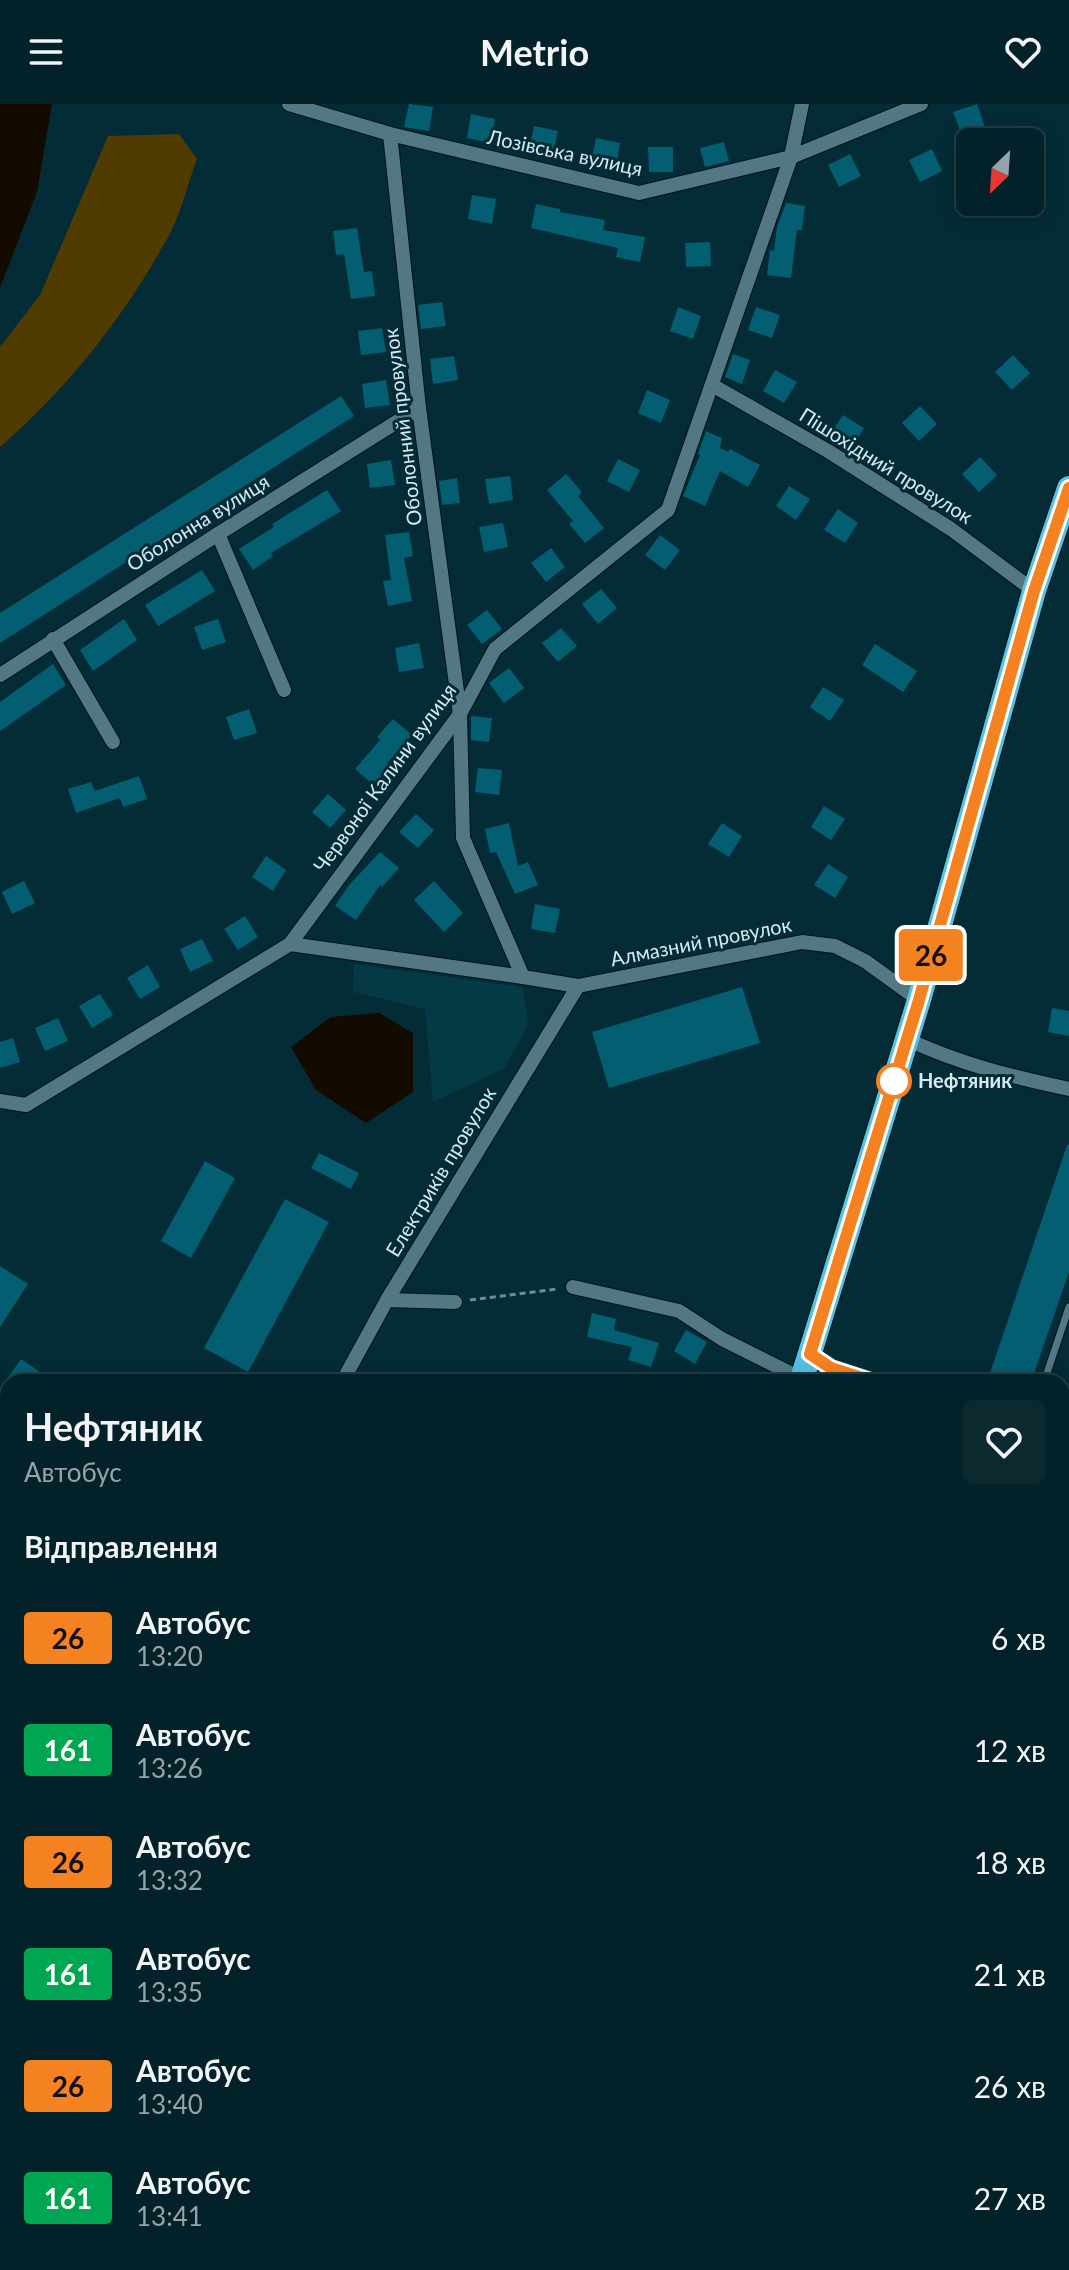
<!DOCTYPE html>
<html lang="uk">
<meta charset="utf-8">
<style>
:root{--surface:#032128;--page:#0d2930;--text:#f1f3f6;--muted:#97a3a8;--line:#243e45}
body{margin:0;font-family:Lato,sans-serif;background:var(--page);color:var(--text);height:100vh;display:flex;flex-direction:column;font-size:30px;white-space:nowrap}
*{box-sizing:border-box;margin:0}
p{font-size:26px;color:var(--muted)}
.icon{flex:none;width:44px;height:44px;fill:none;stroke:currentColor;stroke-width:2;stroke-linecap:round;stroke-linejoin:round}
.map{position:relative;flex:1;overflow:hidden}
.side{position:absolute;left:0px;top:1270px;width:1070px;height:896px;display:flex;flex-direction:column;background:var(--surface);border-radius:24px 24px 0 0;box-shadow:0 4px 20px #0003,0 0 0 2px var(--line)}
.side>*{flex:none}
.badge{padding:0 16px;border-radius:6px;font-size:28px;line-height:52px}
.needle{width:52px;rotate:205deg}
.controls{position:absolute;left:956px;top:24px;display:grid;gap:16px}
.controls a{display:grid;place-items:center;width:88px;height:88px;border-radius:12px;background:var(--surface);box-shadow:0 4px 20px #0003,0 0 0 2px var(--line);font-size:40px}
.map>.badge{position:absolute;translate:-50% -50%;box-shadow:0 0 0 4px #fff}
h2{padding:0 24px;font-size:30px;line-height:72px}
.round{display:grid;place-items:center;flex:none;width:84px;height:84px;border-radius:12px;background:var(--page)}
.summary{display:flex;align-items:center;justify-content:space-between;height:136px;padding:0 24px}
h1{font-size:38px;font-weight:700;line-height:60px}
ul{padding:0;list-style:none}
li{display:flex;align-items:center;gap:24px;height:112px;padding:0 24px}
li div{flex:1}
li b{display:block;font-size:30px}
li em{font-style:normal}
li .badge{min-width:88px;font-weight:700;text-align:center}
header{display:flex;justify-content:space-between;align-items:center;height:104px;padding:0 24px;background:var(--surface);font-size:36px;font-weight:700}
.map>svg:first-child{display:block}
.built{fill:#043946}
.green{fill:#503b01}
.water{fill:#130a00}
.building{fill:#045e71}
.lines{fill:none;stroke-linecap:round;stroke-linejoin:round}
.lane-casing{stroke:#00131b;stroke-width:9}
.street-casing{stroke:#00131b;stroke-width:16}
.highway-casing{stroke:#00131b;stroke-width:26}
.path{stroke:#6e8c95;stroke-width:3;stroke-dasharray:6 4;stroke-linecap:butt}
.lane{stroke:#537884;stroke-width:7}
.street{stroke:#537884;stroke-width:14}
.highway{stroke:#54c2e0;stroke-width:24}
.line-casing{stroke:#fff;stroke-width:18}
.line{stroke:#f58220;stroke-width:12}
.stop-dot{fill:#fff;stroke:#f58220;stroke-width:4}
.labels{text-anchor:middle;stroke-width:6;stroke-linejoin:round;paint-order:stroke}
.street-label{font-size:20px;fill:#d6eaf1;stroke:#042c36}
.stop-label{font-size:20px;font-weight:bold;fill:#d6eaf1;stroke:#042c36;text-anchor:start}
</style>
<header><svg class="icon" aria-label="menu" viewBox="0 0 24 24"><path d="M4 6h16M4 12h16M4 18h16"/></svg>Metrio<svg class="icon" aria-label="heart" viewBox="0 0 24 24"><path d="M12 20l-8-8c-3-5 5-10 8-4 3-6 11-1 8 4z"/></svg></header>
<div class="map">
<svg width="1069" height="2166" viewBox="0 0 1069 2166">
<rect width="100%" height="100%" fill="#042c36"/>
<path class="built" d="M354 860 523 883 528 921 504 965 433 998 425 905 353 888Z"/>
<path class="green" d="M179 30 197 55C187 81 181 111 167 135 124 213 67 285 0 343V243L40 191 108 32Z"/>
<g class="water">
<path d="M0 0H52L37 88 0 184Z"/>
<path d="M379 909 413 929V988L366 1019 316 986 291 943 331 913Z"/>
</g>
<g class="building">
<path d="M409 0 433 3 429 27 404 23Z"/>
<path d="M977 0 985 23 962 31 953 8Z"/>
<path d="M471 10 495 15 491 39 467 34Z"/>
<path d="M534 22 558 27 553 51 529 46Z"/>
<path d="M596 34 620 39 616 63 591 58Z"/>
<path d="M724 38 729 57 705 63 700 44Z"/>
<path d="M648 43H673V68H649Z"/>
<path d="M932 45 942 67 920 78 909 56Z"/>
<path d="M850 50 861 72 839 83 828 61Z"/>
<path d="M472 91 496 95 492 120 468 115Z"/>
<path d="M786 99 805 102 802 126H797L791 174 767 171 770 146 774 147 777 123Z"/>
<path d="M536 100 560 105V108L605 116 603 126 645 133 640 158 616 153 618 144 531 124Z"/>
<path d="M357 124 364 168 372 167 375 192 351 195 344 150 336 151 333 127Z"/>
<path d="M710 138 711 162 686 163 685 139Z"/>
<path d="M442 198 446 222 421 225 418 201Z"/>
<path d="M678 203 701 212 693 235 670 227Z"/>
<path d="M756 203 780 211 772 234 748 226Z"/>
<path d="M382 224 386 248 361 251 358 227Z"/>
<path d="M733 250 750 256 742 280 725 273Z"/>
<path d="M1013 251 1030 269 1012 286 995 268Z"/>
<path d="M454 252 458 276 433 280 430 255Z"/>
<path d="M775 266 797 278 784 299 763 287Z"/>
<path d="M386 276 390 301 365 304 362 280Z"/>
<path d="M647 286 670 296 661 319 638 309Z"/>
<path d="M341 292 354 312 0 539V509Z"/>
<path d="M920 302 937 320 919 337 902 319Z"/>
<path d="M843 311 864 324 851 345 830 331Z"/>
<path d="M706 327 722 334 720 344 728 348 730 345 760 361 748 383 720 367 705 402 683 392 700 351 698 350Z"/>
<path d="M980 353 997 371 979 388 962 370Z"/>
<path d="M618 355 640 366 629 388 607 377Z"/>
<path d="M391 356 395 381 370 384 367 360Z"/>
<path d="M566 370 582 388 578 392 604 424 585 439 569 420 573 417 547 386Z"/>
<path d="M510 372 513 396 489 400 485 375Z"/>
<path d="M457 374 460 399 442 401 439 377Z"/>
<path d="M789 382 810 395 796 416 776 402Z"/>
<path d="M327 386 341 407 271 449 273 452 253 466 239 445 274 423 272 420Z"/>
<path d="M838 405 858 419 845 439 824 426Z"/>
<path d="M503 419 508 443 484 448 479 423Z"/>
<path d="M409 428 413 452 404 454 412 497 388 502 383 477 391 476 385 431Z"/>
<path d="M660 431 680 446 665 466 645 451Z"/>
<path d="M551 444 565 463 546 478 531 459Z"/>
<path d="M202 466 215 487 158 522 145 501Z"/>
<path d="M601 485 617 504 598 520 582 500Z"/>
<path d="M487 506 502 525 482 540 467 521Z"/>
<path d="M124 515 137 536 93 567 80 546Z"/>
<path d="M218 515 226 538 202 546 194 523Z"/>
<path d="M561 524 577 542 558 558 542 539Z"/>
<path d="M419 539 424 564 399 568 395 544Z"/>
<path d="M875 540 917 567 903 588 862 561Z"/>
<path d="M53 560 66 581 0 627V598Z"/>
<path d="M509 564 524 584 504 599 489 579Z"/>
<path d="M823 583 844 596 830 617 810 603Z"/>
<path d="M249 605 257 629 234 636 226 613Z"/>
<path d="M471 612 492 614 489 638 471 636Z"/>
<path d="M393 615 412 631 387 659 390 662 374 681 355 665 380 636 377 633Z"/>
<path d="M478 664 502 666 499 691 475 688Z"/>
<path d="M139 672 147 695 123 703 120 694 76 709 68 685 91 678 95 687Z"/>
<path d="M328 690 346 706 330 724 312 708Z"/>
<path d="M824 702 845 715 831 736 811 723Z"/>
<path d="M416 710 434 726 418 744 399 728Z"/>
<path d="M509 719 518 762 528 758 538 781 515 790 496 748 490 749 485 725Z"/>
<path d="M722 719 742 732 729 753 708 740Z"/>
<path d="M380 748 399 764 382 783 380 781 356 816 335 802 349 781Z"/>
<path d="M266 752 286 766 273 787 252 773Z"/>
<path d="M828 760 848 773 835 794 814 781Z"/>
<path d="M24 777 35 799 12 810 2 788Z"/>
<path d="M434 777 463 809 444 828 414 796Z"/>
<path d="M535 800 560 805 555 829 531 825Z"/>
<path d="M245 812 258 833 238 846 224 825Z"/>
<path d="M202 835 213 857 190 868 180 845Z"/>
<path d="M148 861 160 883 140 895 127 874Z"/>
<path d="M742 883 760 939 609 984 592 928Z"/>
<path d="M100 890 113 911 92 924 79 902Z"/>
<path d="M1052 904 1069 907V932L1048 928Z"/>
<path d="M58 914 68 937 45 947 35 924Z"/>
<path d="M13 934 20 958 0 964V938Z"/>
<path d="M1067 1041H1069V1168L1031 1278H987Z"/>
<path d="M319 1049 359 1069 351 1085 311 1064Z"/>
<path d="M205 1057 235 1074 191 1154 161 1137Z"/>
<path d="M285 1095 329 1118 248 1268 204 1244Z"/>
<path d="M0 1162 28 1180 0 1223Z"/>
<path d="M592 1209 616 1215 614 1226 659 1239 651 1263 628 1256 632 1243 587 1233Z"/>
<path d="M686 1226 707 1238 695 1260 674 1247Z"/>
<path d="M21 1255 55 1278H5Z"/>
</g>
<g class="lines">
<defs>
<g id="lane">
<path d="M814 1253 831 1264 874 1278"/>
<path d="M1044 1278 1069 1203"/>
<path d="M1062 1474 1069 1468"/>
<path d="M1062 1487 1069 1494"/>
<path d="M264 2166 268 2158"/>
</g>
<g id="street">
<path d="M289 0 390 30 639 89 791 53 921 0"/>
<path d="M390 30 419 304 460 610 463 734 523 873 578 882 802 838 835 842 865 857 919 896"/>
<path d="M712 281 828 347 951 425 1034 487"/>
<path d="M218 430 284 586"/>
<path d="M53 535 113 638"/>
<path d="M0 571 218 430 419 304"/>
<path d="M290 840 523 873"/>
<path d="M907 935C959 960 1013 973 1069 985"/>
<path d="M0 997 26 1001 290 840 460 610 495 545 668 406 791 53 802 0"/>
<path d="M573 1183 679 1207 722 1235 802 1275"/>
<path d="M387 1196 455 1198"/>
<path d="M342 1278 387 1196 578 882"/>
<path d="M1062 1536 1069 1528"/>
<path d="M0 1771 8 1775"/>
<path d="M1062 1783 1069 1780"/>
<path d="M1062 1906 1065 1912 1069 1961"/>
<path d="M1062 1974 1069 1971"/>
<path d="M0 1986 8 1982"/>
<path d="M201 2166 256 2158"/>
<path d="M848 2166 851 2158"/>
</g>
<g id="highway">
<path d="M801 1278 919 896 1034 487 1069 384"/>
<path d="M529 2166 531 2158"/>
</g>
</defs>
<use href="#lane" class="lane-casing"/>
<use href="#street" class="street-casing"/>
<use href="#highway" class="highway-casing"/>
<path class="path" d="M470 1196 558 1185"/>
<use href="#lane" class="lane"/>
<use href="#street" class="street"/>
<use href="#highway" class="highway"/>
</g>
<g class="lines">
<defs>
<path id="line" d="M874 1278 831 1264 810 1250 919 896 1034 487 1069 384"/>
</defs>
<use href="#line" class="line-casing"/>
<use href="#line" class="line"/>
</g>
<circle class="stop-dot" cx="894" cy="977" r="16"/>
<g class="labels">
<g class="street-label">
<text transform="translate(565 49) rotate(12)" y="7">Лозівська вулиця</text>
<text transform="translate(403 323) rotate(-97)" y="7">Оболонний провулок</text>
<text transform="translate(886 362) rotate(32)" y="7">Пішохідний провулок</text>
<text transform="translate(198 419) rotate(-32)" y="7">Оболонна вулиця</text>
<text transform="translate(385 674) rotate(-54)" y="7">Червоної Калини вулиця</text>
<text transform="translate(701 838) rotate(-11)" y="7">Алмазний провулок</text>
<text transform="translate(441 1068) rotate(-59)" y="7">Електриків провулок</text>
</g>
<g class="stop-label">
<text x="918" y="984">Нефтяник</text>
</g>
</g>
</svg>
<div class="controls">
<a><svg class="needle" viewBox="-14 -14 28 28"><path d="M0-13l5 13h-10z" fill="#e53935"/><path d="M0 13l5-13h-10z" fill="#97a3a8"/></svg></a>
</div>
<b class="badge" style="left:931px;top:851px;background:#f58220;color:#111">26</b>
<section class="side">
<div class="summary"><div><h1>Нефтяник</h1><p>Автобус</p></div><a class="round"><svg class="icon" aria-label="heart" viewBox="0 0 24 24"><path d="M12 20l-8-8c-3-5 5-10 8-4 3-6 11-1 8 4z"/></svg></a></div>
<h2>Відправлення</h2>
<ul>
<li><span class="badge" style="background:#f58220;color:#111">26</span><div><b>Автобус</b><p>13:20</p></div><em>6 хв</em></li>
<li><span class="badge" style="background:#00a651;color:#fff">161</span><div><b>Автобус</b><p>13:26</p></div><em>12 хв</em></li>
<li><span class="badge" style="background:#f58220;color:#111">26</span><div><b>Автобус</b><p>13:32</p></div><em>18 хв</em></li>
<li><span class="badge" style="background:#00a651;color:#fff">161</span><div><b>Автобус</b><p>13:35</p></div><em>21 хв</em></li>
<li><span class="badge" style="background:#f58220;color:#111">26</span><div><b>Автобус</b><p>13:40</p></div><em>26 хв</em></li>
<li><span class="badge" style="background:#00a651;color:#fff">161</span><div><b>Автобус</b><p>13:41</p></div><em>27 хв</em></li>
</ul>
</section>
</div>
